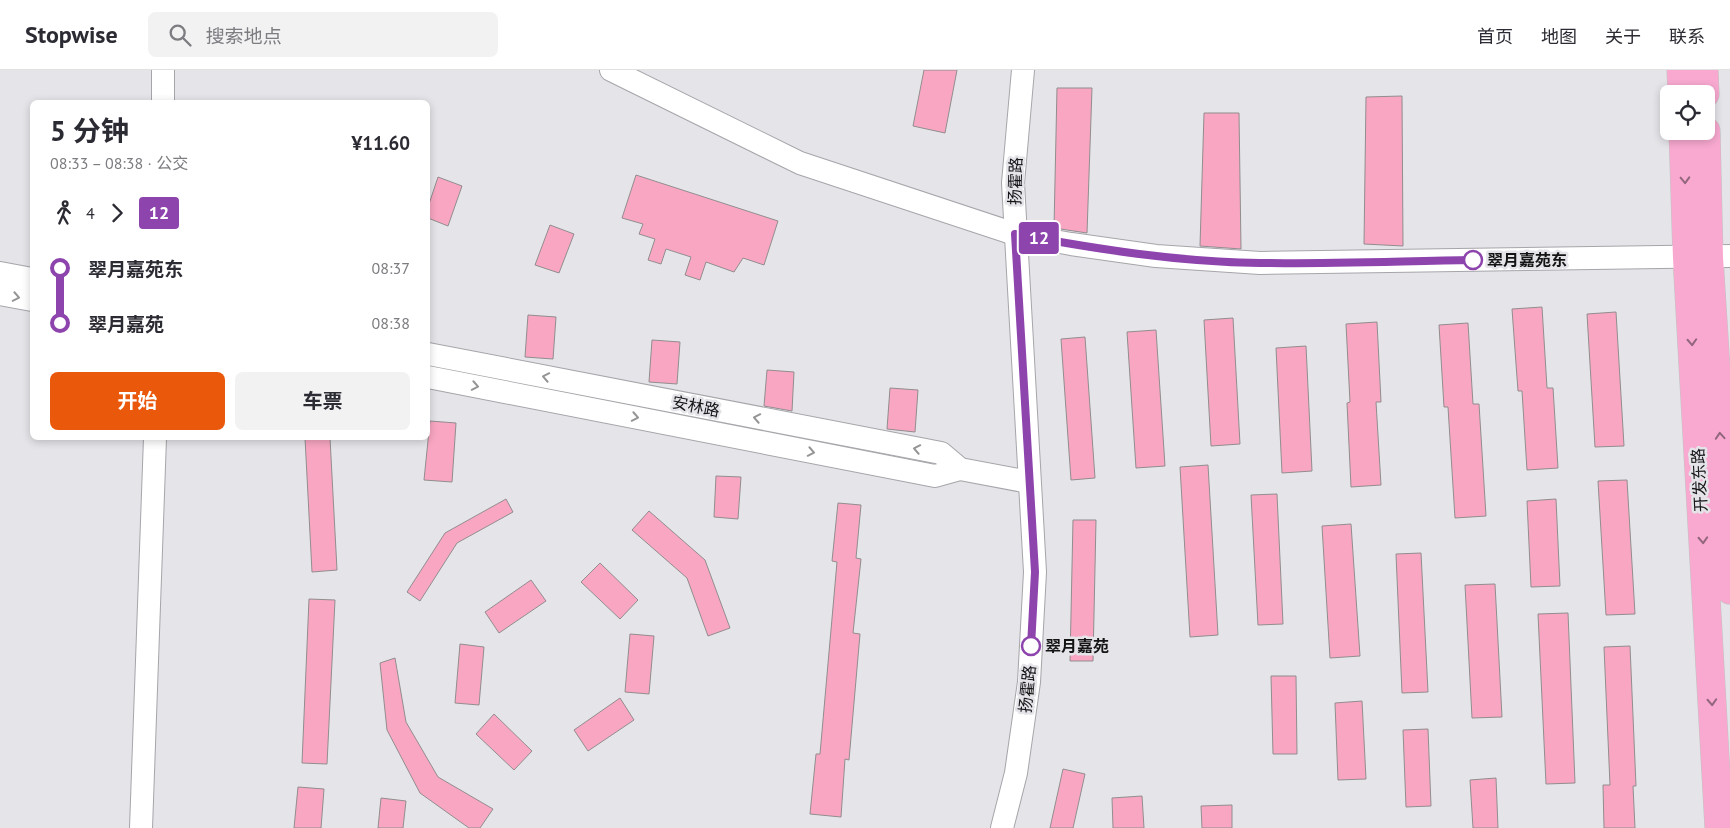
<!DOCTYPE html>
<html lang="zh">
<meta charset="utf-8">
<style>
:root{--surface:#fff;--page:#f2f2f3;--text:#2b2b33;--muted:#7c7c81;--line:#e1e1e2;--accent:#ea580c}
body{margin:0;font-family:"PT Sans","Noto Sans SC",sans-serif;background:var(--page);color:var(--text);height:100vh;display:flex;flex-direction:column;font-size:19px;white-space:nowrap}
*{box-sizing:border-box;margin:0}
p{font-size:16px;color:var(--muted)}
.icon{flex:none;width:28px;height:28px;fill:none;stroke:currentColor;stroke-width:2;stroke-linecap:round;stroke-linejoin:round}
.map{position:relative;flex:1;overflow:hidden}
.details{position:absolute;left:30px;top:30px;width:400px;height:340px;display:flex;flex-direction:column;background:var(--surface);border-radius:8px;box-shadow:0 2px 8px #0003}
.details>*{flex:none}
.badge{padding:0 10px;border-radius:4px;font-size:18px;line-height:32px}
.buttons{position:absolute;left:1660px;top:15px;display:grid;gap:10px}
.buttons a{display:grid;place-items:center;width:55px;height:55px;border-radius:8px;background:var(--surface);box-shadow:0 2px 8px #0003;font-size:25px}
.map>.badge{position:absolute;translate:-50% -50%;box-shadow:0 0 0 2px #fff}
.legs{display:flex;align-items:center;gap:8px;height:55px;padding:0 20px;font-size:16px}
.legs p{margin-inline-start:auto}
.head{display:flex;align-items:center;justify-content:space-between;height:85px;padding:0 20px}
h1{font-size:28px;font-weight:700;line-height:38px}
.action{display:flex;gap:10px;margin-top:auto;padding:10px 20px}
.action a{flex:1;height:58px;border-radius:8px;background:var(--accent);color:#fff;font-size:20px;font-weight:700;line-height:58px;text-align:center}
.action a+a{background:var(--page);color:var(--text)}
ul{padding:0 20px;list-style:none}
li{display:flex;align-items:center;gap:18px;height:55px;font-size:19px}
li i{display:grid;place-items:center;width:8px;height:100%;margin:0 6px;background:currentColor}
li i::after{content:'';width:12px;height:12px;margin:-6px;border:4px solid;border-radius:50%;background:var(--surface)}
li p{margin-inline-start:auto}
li:first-child i{background:linear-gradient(#0000 50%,currentColor 0)}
li:last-child i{background:linear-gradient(currentColor 50%,#0000 0)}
header{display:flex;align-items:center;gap:30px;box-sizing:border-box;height:70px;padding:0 25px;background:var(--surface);border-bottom:1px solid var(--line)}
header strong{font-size:24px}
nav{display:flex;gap:28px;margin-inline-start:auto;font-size:18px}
.search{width:350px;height:45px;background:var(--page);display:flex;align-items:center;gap:12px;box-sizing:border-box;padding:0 18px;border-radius:8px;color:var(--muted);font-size:19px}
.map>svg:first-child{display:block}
.building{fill:#f9a6c2;stroke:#928d8e}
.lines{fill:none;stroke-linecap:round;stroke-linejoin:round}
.minor-casing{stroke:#a6a5aa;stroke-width:24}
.major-casing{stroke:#c2c2c2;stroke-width:29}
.minor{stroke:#fff;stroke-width:22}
.major{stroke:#f9a9d0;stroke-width:28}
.oneway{stroke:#92667c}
.oneway2{stroke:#959596}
.line-1-casing{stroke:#fff;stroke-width:11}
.line-1{stroke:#8e44ad;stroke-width:8}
.stop-1-dot{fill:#fff;stroke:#8e44ad;stroke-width:2.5}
.labels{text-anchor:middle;stroke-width:5;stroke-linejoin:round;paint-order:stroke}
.street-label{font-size:16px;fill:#141415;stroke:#e4e4e9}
.stop-label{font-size:16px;font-weight:bold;fill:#141415;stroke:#e4e4e9;text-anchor:start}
</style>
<header>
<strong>Stopwise</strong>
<div class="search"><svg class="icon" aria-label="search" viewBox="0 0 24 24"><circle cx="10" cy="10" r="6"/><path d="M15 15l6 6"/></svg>搜索地点</div>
<nav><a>首页</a><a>地图</a><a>关于</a><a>联系</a></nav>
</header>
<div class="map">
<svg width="1730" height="758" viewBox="0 0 1730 758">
<rect width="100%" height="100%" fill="#e4e4e9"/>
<g class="building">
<path d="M924 0H957L945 63 913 56Z"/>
<path d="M1057 18H1092L1087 163 1054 158Z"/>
<path d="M1402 26 1403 176 1364 174 1366 27Z"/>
<path d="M1204 43H1239L1241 179 1200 176Z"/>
<path d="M636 105 778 151 764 195 743 188 734 202 706 192 700 210 685 205 691 187 666 179 661 194 648 190 655 169 639 164 643 154 622 148Z"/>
<path d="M438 107 462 116 448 156 428 148V137Z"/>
<path d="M550 155 574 164 559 203 535 195Z"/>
<path d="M1542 237 1547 318H1553L1558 398 1527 400 1522 321H1518L1512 239Z"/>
<path d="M1616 242 1624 376 1595 377 1587 244Z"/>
<path d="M528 245 556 247 553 289 525 287Z"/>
<path d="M1233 248 1240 374 1211 376 1204 250Z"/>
<path d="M1377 252 1381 332H1376L1381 415 1351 417 1347 333 1350 332 1346 254Z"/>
<path d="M1468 253 1473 334H1479L1486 446 1455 448 1448 337H1444L1439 255Z"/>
<path d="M1156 260 1165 396 1136 398 1127 262Z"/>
<path d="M1085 267 1095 408 1071 410 1061 269Z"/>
<path d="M652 270 680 272 677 314 649 312Z"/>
<path d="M1306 276 1312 401 1282 403 1276 278Z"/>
<path d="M767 300 794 302 792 341 764 336Z"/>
<path d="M890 318 918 320 915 362 887 359Z"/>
<path d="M430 351 456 353 452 412 424 410Z"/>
<path d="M305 368H330L337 500 312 502Z"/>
<path d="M1208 395 1218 565 1190 567 1180 397Z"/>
<path d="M716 406 741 407 738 449 714 447Z"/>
<path d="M1627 410 1635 544 1606 545 1598 411Z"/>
<path d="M1277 424 1283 554 1258 555 1251 425Z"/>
<path d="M506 429 513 442 457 473 420 531 407 522 445 463Z"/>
<path d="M1556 429 1560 516 1531 517 1527 431Z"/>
<path d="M838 433 861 435 856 488 861 489 853 563 860 564 849 690 845 689 841 747 810 744 816 684H820L837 492 832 491Z"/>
<path d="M649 441 705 490 730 558 708 566 687 508 632 460Z"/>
<path d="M1073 450H1096L1093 591H1070Z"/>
<path d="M1351 454 1360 586 1330 588 1322 456Z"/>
<path d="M1421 483 1428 622 1402 623 1396 484Z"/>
<path d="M600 493 638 530 620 549 581 512Z"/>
<path d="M531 510 546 531 499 563 485 542Z"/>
<path d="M1495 514 1502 647 1472 648 1465 515Z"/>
<path d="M309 529 335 530 327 694 302 693Z"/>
<path d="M1568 543 1575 713 1546 714 1538 544Z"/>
<path d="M630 564 654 566 649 624 625 622Z"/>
<path d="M460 574 484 577 479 635 455 633Z"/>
<path d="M1630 576 1636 716H1633L1635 758H1604L1603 715H1610L1604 577Z"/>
<path d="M395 588 406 652 438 707 493 739 480 758H469L420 723 387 660 380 593Z"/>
<path d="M1271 606H1296L1297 684H1273Z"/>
<path d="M620 628 634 650 588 681 574 660Z"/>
<path d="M1362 631 1366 709 1338 710 1335 633Z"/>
<path d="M494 644 532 681 514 700 476 664Z"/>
<path d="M1428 659 1431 736 1406 737 1403 660Z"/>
<path d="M1063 699 1085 704 1073 758H1050Z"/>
<path d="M1496 708 1498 758H1473L1470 710Z"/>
<path d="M298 717 324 719 321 758H294Z"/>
<path d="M1142 726 1144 758H1113L1112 728Z"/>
<path d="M381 728 406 731 403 758H378Z"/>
<path d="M1232 735V758H1202L1201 736Z"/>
</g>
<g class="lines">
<defs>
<g id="minor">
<path d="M611 0 800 93 1015 164 1071 174 1156 186 1260 193 1730 186"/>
<path d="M163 32V0"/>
<path d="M0 203 32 209"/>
<path d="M0 224 32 230"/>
<path d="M428 284 941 383 960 399 1029 412"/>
<path d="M428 307 935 406 960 399"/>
<path d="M141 758 155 368"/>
<path d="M1002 758 1016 703 1029 612 1035 502 1013 113 1023 0"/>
</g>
<g id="major">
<path d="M1681 0 1682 24"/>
<path d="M1704 0 1705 24"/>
<path d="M1683 61 1687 188 1719 758"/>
<path d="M1706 61 1709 188 1730 520"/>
</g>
</defs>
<use href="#minor" class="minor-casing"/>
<use href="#major" class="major-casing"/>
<use href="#minor" class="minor"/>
<use href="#major" class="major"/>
</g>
<defs><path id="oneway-chevron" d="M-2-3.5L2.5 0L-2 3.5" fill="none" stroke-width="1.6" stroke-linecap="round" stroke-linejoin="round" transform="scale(1.25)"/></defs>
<g class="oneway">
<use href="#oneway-chevron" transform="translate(1685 110) rotate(88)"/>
<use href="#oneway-chevron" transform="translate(1692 272) rotate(87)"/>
<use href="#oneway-chevron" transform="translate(1720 366) rotate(-94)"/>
<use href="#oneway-chevron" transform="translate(1703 470) rotate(87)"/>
<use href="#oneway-chevron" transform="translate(1712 632) rotate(87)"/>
</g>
<g class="oneway2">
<use href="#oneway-chevron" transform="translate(16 227) rotate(11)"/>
<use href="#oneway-chevron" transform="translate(546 307) rotate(-169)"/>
<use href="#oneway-chevron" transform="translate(475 316) rotate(11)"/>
<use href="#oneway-chevron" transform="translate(635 347) rotate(11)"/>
<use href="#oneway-chevron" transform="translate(757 348) rotate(-169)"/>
<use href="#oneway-chevron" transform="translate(917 379) rotate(-169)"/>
<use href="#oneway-chevron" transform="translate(811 382) rotate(11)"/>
</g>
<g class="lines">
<defs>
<path id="line-1" d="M1031 576 1035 502 1015 164C1096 179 1178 192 1260 193 1331 194 1402 191 1473 190"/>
</defs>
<use href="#line-1" class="line-1-casing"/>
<use href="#line-1" class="line-1"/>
</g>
<g class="stop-1-dot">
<circle cx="1473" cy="190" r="9"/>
<circle cx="1031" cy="576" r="9"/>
</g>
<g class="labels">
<g class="street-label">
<text transform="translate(1015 111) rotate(-88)" y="6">扬霍路</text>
<text transform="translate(696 336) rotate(11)" y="6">安林路</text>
<text transform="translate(1699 410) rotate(-93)" y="6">开发东路</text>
<text transform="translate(1027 619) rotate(-84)" y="6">扬霍路</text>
</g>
<g class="stop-label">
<text x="1487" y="196">翠月嘉苑东</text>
<text x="1045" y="582">翠月嘉苑</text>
</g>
</g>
</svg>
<div class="buttons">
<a><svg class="icon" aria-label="locate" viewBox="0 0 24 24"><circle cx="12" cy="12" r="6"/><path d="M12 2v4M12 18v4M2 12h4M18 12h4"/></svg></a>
</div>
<b class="badge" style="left:1039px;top:168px;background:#8e44ad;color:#fff">12</b>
<section class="details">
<div class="head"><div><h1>5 分钟</h1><p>08:33 – 08:38 · 公交</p></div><b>¥11.60</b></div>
<div class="legs"><svg class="icon" aria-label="walk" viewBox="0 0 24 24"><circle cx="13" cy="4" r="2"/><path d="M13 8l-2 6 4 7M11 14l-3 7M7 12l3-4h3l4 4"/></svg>4<svg class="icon" aria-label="forward" viewBox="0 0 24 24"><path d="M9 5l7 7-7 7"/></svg><b class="badge" style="background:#8e44ad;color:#fff">12</b></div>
<ul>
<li><i style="color:#8e44ad"></i><b>翠月嘉苑东</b><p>08:37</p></li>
<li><i style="color:#8e44ad"></i><b>翠月嘉苑</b><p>08:38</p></li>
</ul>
<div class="action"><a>开始</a><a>车票</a></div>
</section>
</div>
